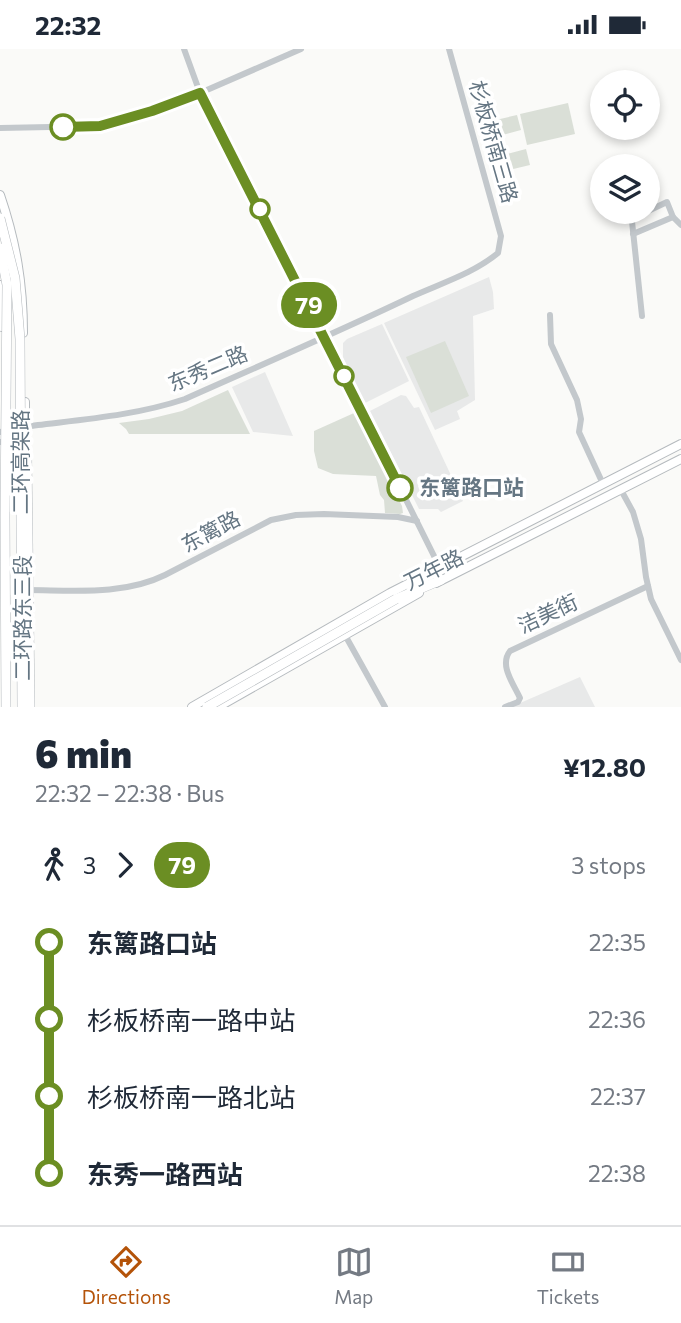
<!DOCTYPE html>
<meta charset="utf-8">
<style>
:root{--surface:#fff;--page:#f2f2f3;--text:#1f2937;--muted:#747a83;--line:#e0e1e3;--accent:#b45309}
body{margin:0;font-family:Commissioner,"Noto Sans SC",sans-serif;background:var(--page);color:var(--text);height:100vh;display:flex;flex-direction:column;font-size:26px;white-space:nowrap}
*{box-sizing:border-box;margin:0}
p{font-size:23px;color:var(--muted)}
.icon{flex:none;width:38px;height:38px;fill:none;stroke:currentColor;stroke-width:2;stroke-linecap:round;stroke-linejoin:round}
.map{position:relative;height:658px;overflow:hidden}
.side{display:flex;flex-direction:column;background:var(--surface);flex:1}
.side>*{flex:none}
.badge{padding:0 14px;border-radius:23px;font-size:24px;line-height:46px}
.fabs{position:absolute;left:590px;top:21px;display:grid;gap:14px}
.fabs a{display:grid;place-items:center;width:70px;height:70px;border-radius:50%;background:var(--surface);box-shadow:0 4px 10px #0003;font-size:35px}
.map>.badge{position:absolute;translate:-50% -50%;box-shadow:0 0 0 4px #fff}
.legs{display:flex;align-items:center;gap:10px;height:77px;padding:0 35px;font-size:23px}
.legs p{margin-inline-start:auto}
.overview{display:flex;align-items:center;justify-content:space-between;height:119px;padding:0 35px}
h1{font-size:38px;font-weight:800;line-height:52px}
ul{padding:0 35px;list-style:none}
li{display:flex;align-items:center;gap:24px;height:77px;font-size:26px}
li i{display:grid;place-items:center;width:10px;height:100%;margin:0 9px;background:currentColor}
li i::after{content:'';width:18px;height:18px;margin:-9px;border:5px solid;border-radius:50%;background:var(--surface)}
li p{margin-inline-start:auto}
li:first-child i{background:linear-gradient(#0000 50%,currentColor 0)}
li:last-child i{background:linear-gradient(currentColor 50%,#0000 0)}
.status{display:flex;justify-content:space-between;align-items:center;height:49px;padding:0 35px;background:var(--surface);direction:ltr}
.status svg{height:19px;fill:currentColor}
.menu{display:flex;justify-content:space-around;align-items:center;height:98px;border-top:2px solid var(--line);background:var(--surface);font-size:19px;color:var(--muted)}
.menu a{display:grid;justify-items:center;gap:4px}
.menu .active{color:var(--accent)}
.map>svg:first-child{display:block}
.built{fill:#e8e9e9}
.green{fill:#dadfd7}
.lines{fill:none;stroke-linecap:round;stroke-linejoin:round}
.major-casing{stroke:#b5babe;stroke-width:10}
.highway-casing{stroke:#b4b9bd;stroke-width:10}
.minor{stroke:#c3c8cc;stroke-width:6}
.major{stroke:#fff;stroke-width:8}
.highway{stroke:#fff;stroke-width:9}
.highway-bridge-casing{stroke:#b4b9bd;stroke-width:10;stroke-linecap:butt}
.highway-bridge{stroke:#fff;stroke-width:9}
.line-1-casing{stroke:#fff;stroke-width:16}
.line-1{stroke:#6b8e23;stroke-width:10}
.stop-1-dot{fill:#fff;stroke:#6b8e23;stroke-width:3.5}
.labels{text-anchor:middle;stroke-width:7;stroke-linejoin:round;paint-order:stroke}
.street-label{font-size:21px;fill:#657683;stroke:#fff}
.stop-label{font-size:21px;font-weight:bold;fill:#657683;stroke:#fff;text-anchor:start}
</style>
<div class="status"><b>22:32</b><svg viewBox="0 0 49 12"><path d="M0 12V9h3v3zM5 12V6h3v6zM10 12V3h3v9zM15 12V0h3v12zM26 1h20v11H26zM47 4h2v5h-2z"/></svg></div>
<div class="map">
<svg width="681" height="658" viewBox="0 0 681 658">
<rect width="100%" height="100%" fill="#fafaf8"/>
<g class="built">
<path d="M489 228 493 243 494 260 473 267 475 351 457 362 460 370 435 381 384 274Z"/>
<path d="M382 275 409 332 365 354 343 308V294L347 290Z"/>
<path d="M265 323 293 387 253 383 232 338Z"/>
<path d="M401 346 406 347 414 359 419 358 463 452 441 463 438 460H419L370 362Z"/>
<path d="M580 628 595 658H511Z"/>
</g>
<g class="green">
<path d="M568 54 575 85 527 96 520 65Z"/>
<path d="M517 66 521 81 491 89 487 73Z"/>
<path d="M526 100 530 116 500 123 496 108Z"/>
<path d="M445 292 469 347 431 364 406 308Z"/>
<path d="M228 341 250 385H129L126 380 119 374 149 370 182 362Z"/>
<path d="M354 364 402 457 403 464 400 465 385 464 384 451 380 446 376 427 333 425 318 419 314 402V382Z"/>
</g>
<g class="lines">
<defs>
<g id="major">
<path d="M0 146C16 193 23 235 23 284"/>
<path d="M0 236 2 278"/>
<path d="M25 353V396"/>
<path d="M436 534 681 410"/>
<path d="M192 658 390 544 681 395"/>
<path d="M218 658 419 544"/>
</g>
<path id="highway" d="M396 550 441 531"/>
</defs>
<use href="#major" class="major-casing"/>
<use href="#highway" class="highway-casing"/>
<g class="minor">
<path d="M184 0 200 44 325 288 439 517"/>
<path d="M0 79 100 77 152 62 200 44 301 0"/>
<path d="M631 163 642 267"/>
<path d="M673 168 681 176"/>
<path d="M632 169 646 163"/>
<path d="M633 185 673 168 667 153 648 162"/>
<path d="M550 266 551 295 577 351 581 370 579 383 603 435"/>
<path d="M0 383C13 381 25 378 38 376 88 370 137 366 185 350 261 316 338 283 413 247 442 234 474 224 498 204L501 187 449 0"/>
<path d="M0 393H3L21 381"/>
<path d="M621 441 633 463 641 490 646 528 651 550 681 611"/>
<path d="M26 541C71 541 123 547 165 526L271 471 296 466 324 465 398 468 417 472"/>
<path d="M345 586 385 658"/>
<path d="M505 658 518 653 520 649C513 634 499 616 510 602L648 537"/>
</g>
<use href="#major" class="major"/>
<use href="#highway" class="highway"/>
<defs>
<g id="highway-bridge">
<path d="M0 169 15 229 20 290 22 658"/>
<path d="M0 199 7 236 5 468 6 658"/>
<path d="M27 408 30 658"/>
<path d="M207 658 396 550"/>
</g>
</defs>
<use href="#highway-bridge" class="highway-bridge-casing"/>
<use href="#highway-bridge" class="highway-bridge"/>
</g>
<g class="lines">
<defs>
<path id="line-1" d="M63 78 100 77 152 62 200 44 400 439"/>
</defs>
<use href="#line-1" class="line-1-casing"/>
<use href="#line-1" class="line-1"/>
</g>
<g class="stop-1-dot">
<circle cx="63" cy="78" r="12"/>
<circle cx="260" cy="160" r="9"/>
<circle cx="344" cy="327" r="9"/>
<circle cx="400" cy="439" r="12"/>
</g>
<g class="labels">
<g class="street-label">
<text transform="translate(493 93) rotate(74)" y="7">杉板桥南三路</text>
<text transform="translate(208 320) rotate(-23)" y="7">东秀二路</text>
<text transform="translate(21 413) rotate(-90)" y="7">二环高架路</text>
<text transform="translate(211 483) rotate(-28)" y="7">东篱路</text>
<text transform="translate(434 521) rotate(-27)" y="7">万年路</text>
<text transform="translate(548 565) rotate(-25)" y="7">洁美街</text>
<text transform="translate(23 569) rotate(-90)" y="7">二环路东三段</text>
</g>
<g class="stop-label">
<text x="419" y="446">东篱路口站</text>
</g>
</g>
</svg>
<div class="fabs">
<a><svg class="icon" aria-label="locate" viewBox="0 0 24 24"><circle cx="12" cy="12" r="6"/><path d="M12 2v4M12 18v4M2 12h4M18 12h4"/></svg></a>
<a><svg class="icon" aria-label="layers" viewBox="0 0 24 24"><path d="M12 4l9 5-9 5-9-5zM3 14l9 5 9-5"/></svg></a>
</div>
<b class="badge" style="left:309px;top:256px;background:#6b8e23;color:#fff">79</b>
</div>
<section class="side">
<div class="overview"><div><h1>6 min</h1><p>22:32 – 22:38 · Bus</p></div><b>¥12.80</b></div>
<div class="legs"><svg class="icon" aria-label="walk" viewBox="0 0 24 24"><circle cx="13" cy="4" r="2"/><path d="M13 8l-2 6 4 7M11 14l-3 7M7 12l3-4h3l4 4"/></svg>3<svg class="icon" aria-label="forward" viewBox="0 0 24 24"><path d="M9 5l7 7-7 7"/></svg><b class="badge" style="background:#6b8e23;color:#fff">79</b><p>3 stops</p></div>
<ul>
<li><i style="color:#6b8e23"></i><b>东篱路口站</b><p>22:35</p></li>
<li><i style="color:#6b8e23"></i><span>杉板桥南一路中站</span><p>22:36</p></li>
<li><i style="color:#6b8e23"></i><span>杉板桥南一路北站</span><p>22:37</p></li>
<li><i style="color:#6b8e23"></i><b>东秀一路西站</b><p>22:38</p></li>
</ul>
</section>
<nav class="menu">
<a class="active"><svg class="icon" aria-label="directions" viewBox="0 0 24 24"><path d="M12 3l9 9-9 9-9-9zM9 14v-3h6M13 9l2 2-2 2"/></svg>Directions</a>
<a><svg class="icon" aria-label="map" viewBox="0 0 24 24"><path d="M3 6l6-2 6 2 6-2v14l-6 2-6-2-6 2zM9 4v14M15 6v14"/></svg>Map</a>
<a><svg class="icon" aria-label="tickets" viewBox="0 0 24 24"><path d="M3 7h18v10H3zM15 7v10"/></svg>Tickets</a>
</nav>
